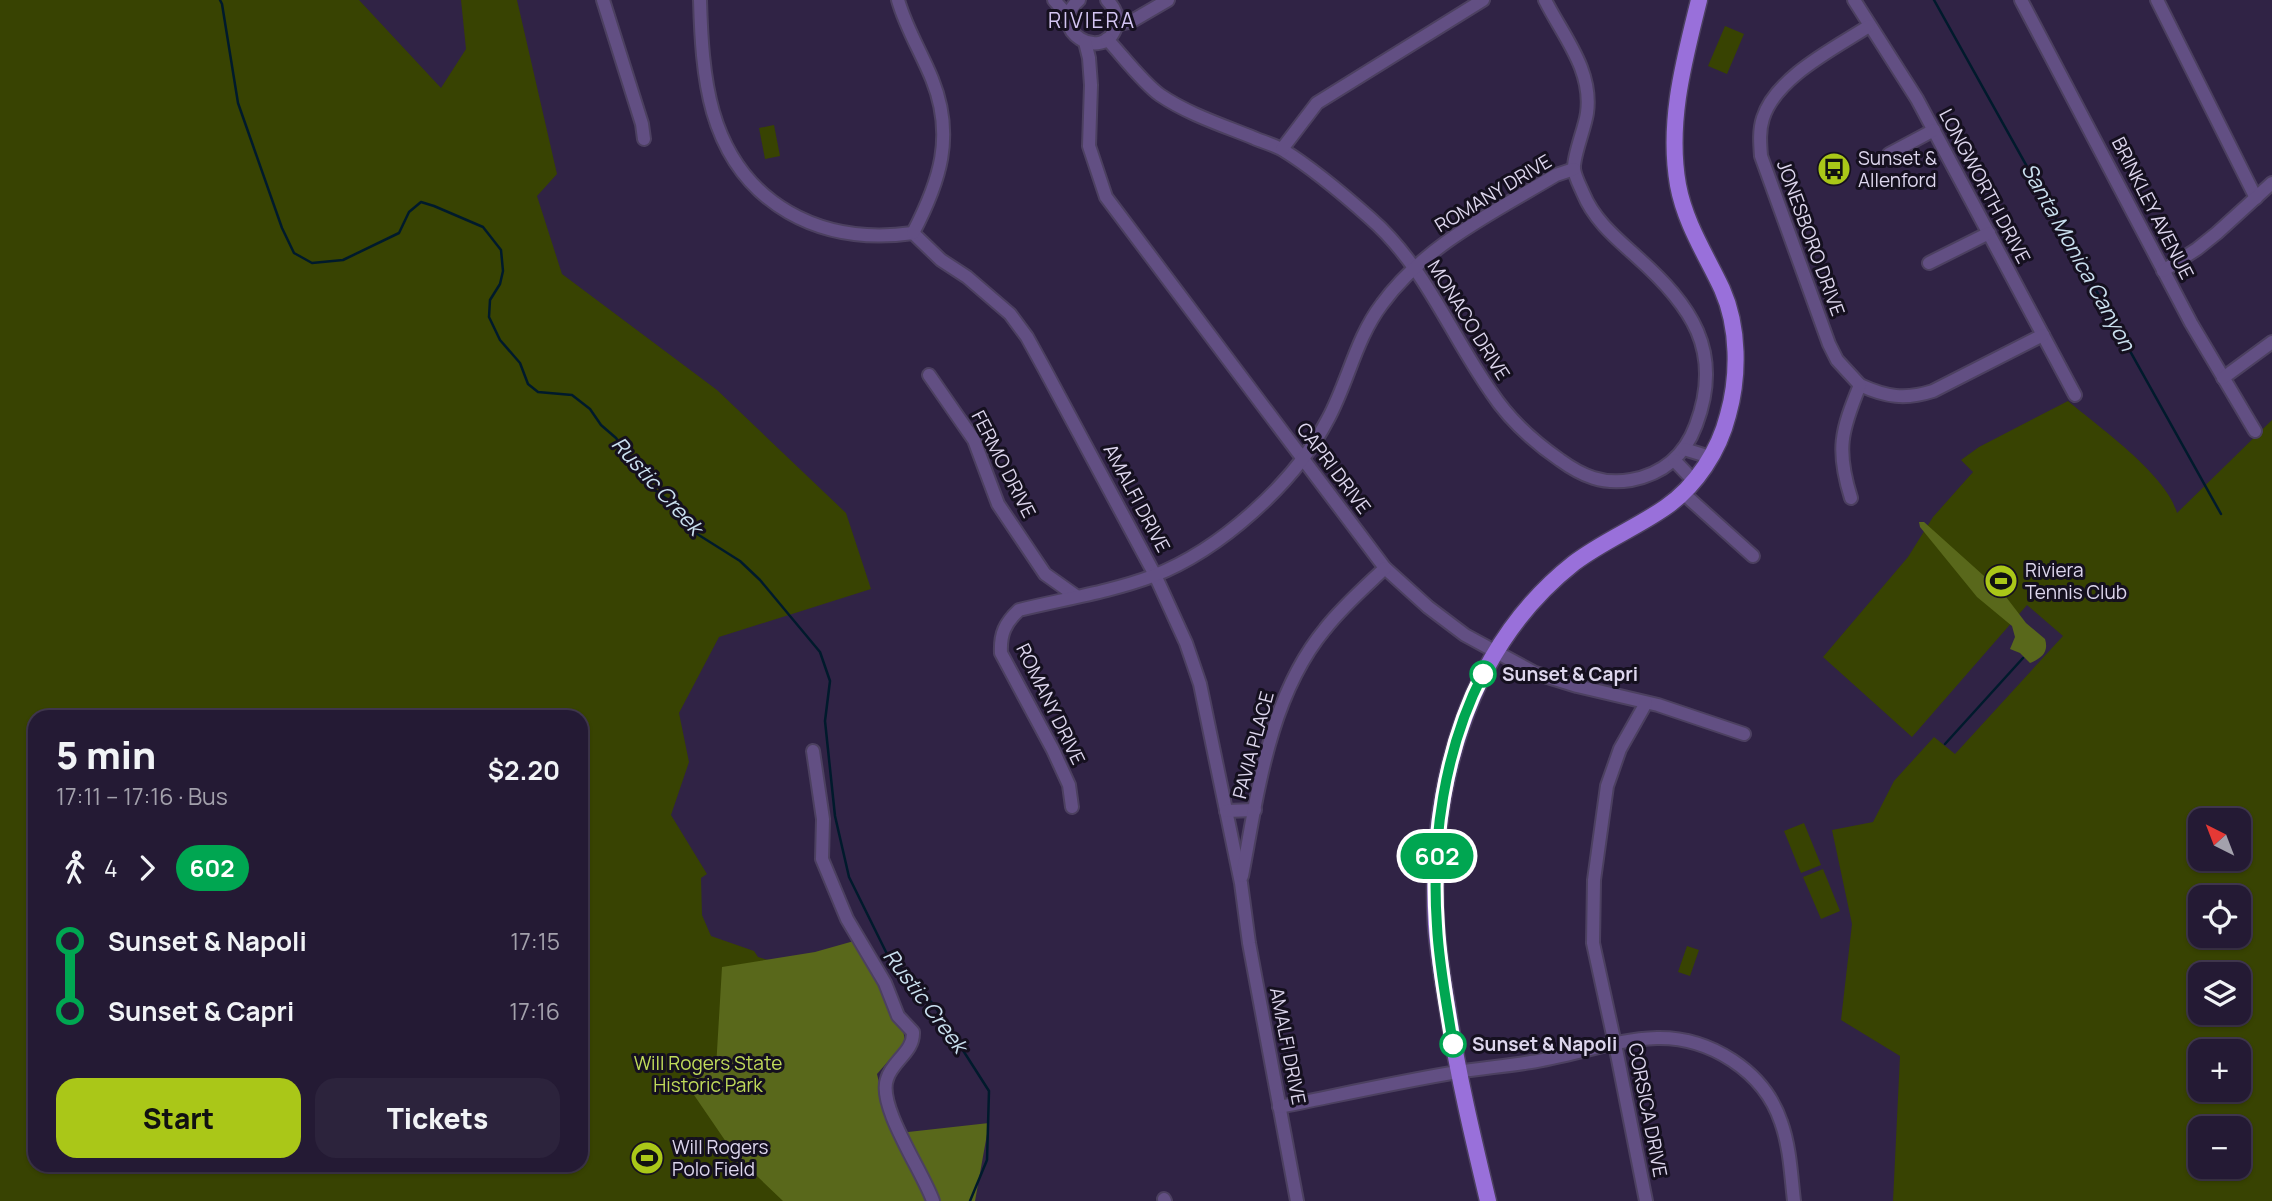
<!DOCTYPE html>
<meta charset="utf-8">
<style>
:root{--surface:#241a34;--page:#2c233c;--text:#f1f3f6;--muted:#a3a1ac;--line:#41384f;--accent:#aac718}
body{margin:0;font-family:Manrope,sans-serif;background:var(--page);color:var(--text);height:100vh;display:flex;flex-direction:column;font-size:26px;white-space:nowrap}
*{box-sizing:border-box;margin:0}
p{font-size:23px;color:var(--muted)}
.icon{flex:none;width:38px;height:38px;fill:none;stroke:currentColor;stroke-width:2;stroke-linecap:round;stroke-linejoin:round}
.map{position:relative;flex:1;overflow:hidden}
.panel{position:absolute;left:28px;top:710px;width:560px;height:462px;display:flex;flex-direction:column;background:var(--surface);border-radius:21px;box-shadow:0 2px 5px #0004,0 0 0 2px var(--line)}
.panel>*{flex:none}
.badge{padding:0 14px;border-radius:23px;font-size:24px;line-height:46px}
.needle{width:46px;rotate:318deg}
.buttons{position:absolute;left:2188px;top:808px;display:grid;gap:14px}
.buttons a{display:grid;place-items:center;width:63px;height:63px;border-radius:14px;background:var(--surface);box-shadow:0 2px 5px #0004,0 0 0 2px var(--line);font-size:35px}
.map>.badge{position:absolute;translate:-50% -50%;box-shadow:0 0 0 4px #fff}
.legs{display:flex;align-items:center;gap:10px;height:77px;padding:0 28px;font-size:23px}
.legs p{margin-inline-start:auto}
.head{display:flex;align-items:center;justify-content:space-between;height:119px;padding:0 28px}
h1{font-size:38px;font-weight:800;line-height:52px}
.primary-button{display:flex;gap:14px;margin-top:auto;padding:14px 28px}
.primary-button a{flex:1;height:80px;border-radius:21px;background:var(--accent);color:#111;font-size:28px;font-weight:800;line-height:80px;text-align:center}
.primary-button a+a{background:var(--page);color:var(--text)}
ul{padding:0 28px;list-style:none}
li{display:flex;align-items:center;gap:24px;height:70px;font-size:26px}
li i{display:grid;place-items:center;width:10px;height:100%;margin:0 9px;background:currentColor}
li i::after{content:'';width:18px;height:18px;margin:-9px;border:5px solid;border-radius:50%;background:var(--surface)}
li p{margin-inline-start:auto}
li:first-child i{background:linear-gradient(#0000 50%,currentColor 0)}
li:last-child i{background:linear-gradient(currentColor 50%,#0000 0)}
.map>svg:first-child{display:block}
.green{fill:#384302;fill-rule:evenodd}
.forest{fill:#59681b}
.lines{fill:none;stroke-linecap:round;stroke-linejoin:round}
.stream{stroke:#001a2c;stroke-width:2.5}
.minor-casing{stroke:#4c4060;stroke-width:16}
.major-casing{stroke:#4c4060;stroke-width:19}
.minor{stroke:#624f83;stroke-width:12}
.major{stroke:#9970da;stroke-width:16}
.line-1-casing{stroke:#fff;stroke-width:16}
.line-1{stroke:#00a651;stroke-width:10}
.stop-1-dot{fill:#fff;stroke:#00a651;stroke-width:3.5}
.labels{text-anchor:middle;stroke-width:6;stroke-linejoin:round;paint-order:stroke}
.poi-label{font-size:19px;fill:#ddd6ed;stroke:#15101f;text-anchor:start}
.street-label{font-size:19px;fill:#ddd6ed;stroke:#15101f}
.stop-label{font-size:19px;font-weight:bold;fill:#ddd6ed;stroke:#15101f;text-anchor:start}
.park-label{font-size:19px;fill:#c0db5a;stroke:#15101f}
.neighbourhood-label{font-size:21px;letter-spacing:2px;fill:#d3c5f2;stroke:#15101f}
.water-label{font-size:21px;font-style:italic;fill:#cae0ef;stroke:#15101f}
</style>
<div class="map">
<svg width="2272" height="1201" viewBox="0 0 2272 1201">
<rect width="100%" height="100%" fill="#302345"/>
<g class="green">
<path d="M0 0H359L441 88 466 49 461 0H517L557 174 537 196 562 274 717 390 846 513 871 589 719 637 679 713 689 762 671 815 707 874 701 878 702 915 711 936 754 951 758 957 792 967 874 1075 922 1201H0ZM35 718H581V1166H35Z"/>
<path d="M1725 26 1744 34 1727 74 1708 66Z"/>
<path d="M774 125 780 156 765 159 759 128Z"/>
<path d="M2068 401C2099 427 2167 475 2177 513L2272 420V1201H1893L1900 1056 1841 1020 1852 924 1832 830 1873 822 1894 781 1934 737 1955 754 2063 636 2027 605 1912 737 1823 657 1908 557 1933 517 1973 472 1961 460 1979 447ZM2200 821H2238V859H2200ZM2200 898H2238V936H2200ZM2200 975H2238V1013H2200ZM2200 1052H2238V1090H2200ZM2200 1129H2238V1167H2200Z"/>
<path d="M1804 823 1821 865 1801 873 1784 831Z"/>
<path d="M1823 869 1840 911 1821 919 1803 877Z"/>
<path d="M1687 946 1699 950 1690 976 1678 972Z"/>
</g>
<g class="forest">
<path d="M1919 522H1924L2003 593 2026 623 2045 639C2049 652 2042 658 2030 663L2020 653 2010 649 2015 637 2012 626 1977 597 1920 527Z"/>
<path d="M861 939 888 1010 903 1029 905 1042 877 1074 889 1125 908 1132 989 1123 975 1201H783L735 1155 694 1095V1064L716 1068 722 967 815 952Z"/>
</g>
<g class="lines">
<g class="stream">
<path d="M220 0 222 4 238 103 282 228 294 253 312 263 343 260 399 233 409 212 421 202 434 206 483 227 501 250 503 271 500 284 490 300 489 317 500 340 520 363 528 384 538 392 572 395 590 409 601 425 616 438 652 488 672 503 694 532 740 561 760 580 820 652 830 681 825 721 835 816 849 877 886 952 934 1005 989 1091 987 1160 970 1201"/>
<path d="M1934 0 2221 514"/>
<path d="M1945 744 2023 658"/>
</g>
<defs>
<g id="minor">
<path d="M603 0 642 124 644 139"/>
<path d="M700 0C701 36 703 77 713 112 740 205 821 246 913 233L941 260 967 277 1010 314 1027 337 1044 368 1155 575 1186 643 1200 684 1241 883 1249 943 1297 1201"/>
<path d="M898 0C906 28 921 52 932 79 955 136 940 181 913 233"/>
<path d="M1054 0 1069 17"/>
<path d="M1079 0C1044 30 1105 65 1116 26 1119 15 1114 7 1107 0"/>
<path d="M1854 0 1917 99 2075 395"/>
<path d="M2021 0 2191 323 2255 431"/>
<path d="M2157 0 2256 198"/>
<path d="M1116 25 1132 21 1168 0"/>
<path d="M1107 39C1122 55 1143 83 1160 95 1188 114 1222 125 1254 138 1263 142 1275 145 1283 150 1314 169 1343 194 1370 218 1425 266 1450 334 1491 392 1508 418 1534 442 1560 460 1582 476 1603 485 1631 480 1663 474 1685 455 1696 425 1724 351 1691 305 1637 257 1616 238 1594 220 1583 193 1580 186 1575 177 1574 169 1573 156 1585 128 1587 113 1593 70 1563 36 1545 0"/>
<path d="M1085 42 1089 58 1091 85 1089 146 1106 197 1385 568 1428 607 1465 635 1535 673 1577 686 1658 705 1744 734"/>
<path d="M1282 149 1317 103 1483 0"/>
<path d="M1889 154 1934 130"/>
<path d="M1929 263 1989 233"/>
<path d="M2163 271 2197 249 2217 233 2272 183"/>
<path d="M929 375 974 440 998 504 1045 574 1076 596"/>
<path d="M2223 378 2272 342"/>
<path d="M1860 385C1886 397 1905 400 1933 391L2043 335"/>
<path d="M1684 449 1710 457"/>
<path d="M1674 460 1694 481"/>
<path d="M1683 493 1753 556"/>
<path d="M1851 498C1836 450 1841 431 1860 385L1837 360 1829 344 1761 156C1760 143 1759 130 1763 118 1776 77 1835 48 1869 26"/>
<path d="M813 751 823 819 822 859 847 919 885 983 898 1016 913 1032C914 1052 892 1061 887 1079 877 1106 923 1172 933 1201"/>
<path d="M1072 807 1069 785 1053 750 1001 653C1000 634 1005 623 1019 610 1064 599 1110 592 1153 576 1220 550 1295 483 1328 419 1348 382 1356 338 1382 304 1425 245 1494 212 1556 175L1574 169"/>
<path d="M1226 811 1255 810"/>
<path d="M1242 876C1258 791 1269 697 1325 629 1343 606 1365 587 1385 568"/>
<path d="M1279 1107C1339 1095 1398 1082 1457 1072 1482 1068 1507 1066 1531 1062 1573 1056 1615 1039 1657 1038 1710 1037 1764 1071 1781 1122 1790 1147 1791 1175 1794 1201"/>
<path d="M1164 1199 1165 1201"/>
<path d="M1646 1201 1615 1044 1593 943 1594 880 1607 786 1620 749 1646 703"/>
</g>
<path id="major" d="M1488 1201C1473 1138 1458 1075 1448 1011 1443 982 1438 953 1436 924 1429 791 1465 649 1574 563 1603 541 1636 528 1666 507 1696 486 1719 451 1728 415 1739 376 1739 327 1722 289 1706 255 1685 223 1678 185 1667 122 1684 61 1699 0"/>
</defs>
<use href="#minor" class="minor-casing"/>
<use href="#major" class="major-casing"/>
<use href="#minor" class="minor"/>
<use href="#major" class="major"/>
</g>
<g class="lines">
<defs>
<path id="line-1" d="M1453 1044C1447 1005 1439 966 1437 926 1431 842 1444 750 1483 674"/>
</defs>
<use href="#line-1" class="line-1-casing"/>
<use href="#line-1" class="line-1"/>
</g>
<defs>
<symbol id="bus-disc" viewBox="-11 -11 22 22"><circle r="9.5" fill="#aac718" stroke="#15101f"/><path d="M-5-6H5V4H4V6H2V4H-2V6H-4V4H-5ZM-3.5-4V0h7V-4ZM-3.5 1.2v1.5H-2V1.2ZM2 1.2v1.5H3.5V1.2Z" fill="#111"/></symbol>
<symbol id="stadium-disc" viewBox="-11 -11 22 22"><circle r="9.5" fill="#aac718" stroke="#15101f"/><path d="M0-5a6.5 5 0 1 0 0 10a6.5 5 0 1 0 0-10ZM-3.5-1.8h7v3.6h-7Z" fill="#111"/></symbol>
</defs>
<g fill-rule="evenodd">
<use href="#bus-disc" x="1815" y="150" width="38" height="38"/>
<use href="#stadium-disc" x="1982" y="562" width="38" height="38"/>
<use href="#stadium-disc" x="628" y="1139" width="38" height="38"/>
</g>
<g class="stop-1-dot">
<circle cx="1483" cy="674" r="12"/>
<circle cx="1453" cy="1044" r="12"/>
</g>
<g class="labels">
<g class="poi-label">
<text x="1858" y="165">Sunset &amp;<tspan x="1858" dy="22">Allenford</tspan></text>
<text x="2025" y="577">Riviera<tspan x="2025" dy="22">Tennis Club</tspan></text>
<text x="672" y="1154">Will Rogers<tspan x="672" dy="22">Polo Field</tspan></text>
</g>
<g class="street-label">
<text transform="translate(1985 186) rotate(62)" y="7">LONGWORTH DRIVE</text>
<text transform="translate(1493 193) rotate(-31)" y="7">ROMANY DRIVE</text>
<text transform="translate(2153 208) rotate(63)" y="7">BRINKLEY AVENUE</text>
<text transform="translate(1811 238) rotate(70)" y="7">JONESBORO DRIVE</text>
<text transform="translate(1469 320) rotate(58)" y="7">MONACO DRIVE</text>
<text transform="translate(1004 464) rotate(63)" y="7">FERMO DRIVE</text>
<text transform="translate(1334 468) rotate(53)" y="7">CAPRI DRIVE</text>
<text transform="translate(1137 498) rotate(62)" y="7">AMALFI DRIVE</text>
<text transform="translate(1051 704) rotate(64)" y="7">ROMANY DRIVE</text>
<text transform="translate(1253 745) rotate(-75)" y="7">PAVIA PLACE</text>
<text transform="translate(1288 1046) rotate(79)" y="7">AMALFI DRIVE</text>
<text transform="translate(1648 1110) rotate(79)" y="7">CORSICA DRIVE</text>
</g>
<g class="stop-label">
<text x="1502" y="681">Sunset &amp; Capri</text>
<text x="1472" y="1051">Sunset &amp; Napoli</text>
</g>
<g class="park-label">
<text x="708" y="1070">Will Rogers State<tspan x="708" dy="22">Historic Park</tspan></text>
</g>
<g class="neighbourhood-label">
<text x="1092" y="28">RIVIERA</text>
</g>
<g class="water-label">
<text transform="translate(2078 257) rotate(61)" y="7">Santa Monica Canyon</text>
<text transform="translate(657 486) rotate(48)" y="7">Rustic Creek</text>
<text transform="translate(925 1001) rotate(53)" y="7">Rustic Creek</text>
</g>
</g>
</svg>
<div class="buttons">
<a><svg class="needle" viewBox="-14 -14 28 28"><path d="M0-13l5 13h-10z" fill="#e53935"/><path d="M0 13l5-13h-10z" fill="#a3a1ac"/></svg></a>
<a><svg class="icon" aria-label="locate" viewBox="0 0 24 24"><circle cx="12" cy="12" r="6"/><path d="M12 2v4M12 18v4M2 12h4M18 12h4"/></svg></a>
<a><svg class="icon" aria-label="layers" viewBox="0 0 24 24"><path d="M12 4l9 5-9 5-9-5zM3 14l9 5 9-5"/></svg></a>
<a>+</a>
<a>−</a>
</div>
<b class="badge" style="left:1437px;top:856px;background:#00a651;color:#fff">602</b>
<section class="panel">
<div class="head"><div><h1>5 min</h1><p>17:11 – 17:16 · Bus</p></div><b>$2.20</b></div>
<div class="legs"><svg class="icon" aria-label="walk" viewBox="0 0 24 24"><circle cx="13" cy="4" r="2"/><path d="M13 8l-2 6 4 7M11 14l-3 7M7 12l3-4h3l4 4"/></svg>4<svg class="icon" aria-label="forward" viewBox="0 0 24 24"><path d="M9 5l7 7-7 7"/></svg><b class="badge" style="background:#00a651;color:#fff">602</b></div>
<ul>
<li><i style="color:#00a651"></i><b>Sunset &amp; Napoli</b><p>17:15</p></li>
<li><i style="color:#00a651"></i><b>Sunset &amp; Capri</b><p>17:16</p></li>
</ul>
<div class="primary-button"><a>Start</a><a>Tickets</a></div>
</section>
</div>
